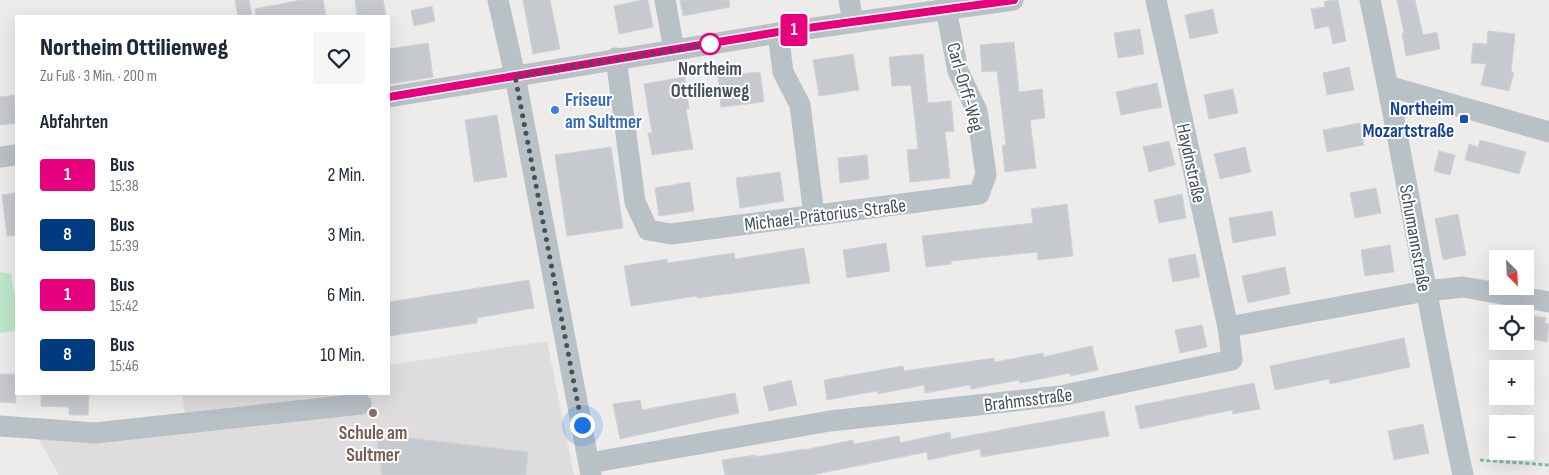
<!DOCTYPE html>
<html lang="de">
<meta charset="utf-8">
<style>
:root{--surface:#fff;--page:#f6f6f7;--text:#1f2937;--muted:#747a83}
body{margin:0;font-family:"Sofia Sans Condensed",sans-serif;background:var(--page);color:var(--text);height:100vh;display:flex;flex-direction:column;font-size:19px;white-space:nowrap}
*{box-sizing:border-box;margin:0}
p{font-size:16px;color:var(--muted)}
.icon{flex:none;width:28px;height:28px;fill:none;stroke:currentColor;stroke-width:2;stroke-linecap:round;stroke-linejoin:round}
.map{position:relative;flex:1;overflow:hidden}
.drawer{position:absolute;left:15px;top:15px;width:375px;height:380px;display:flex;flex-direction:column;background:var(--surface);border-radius:0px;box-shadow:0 5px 20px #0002}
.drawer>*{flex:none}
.badge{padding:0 10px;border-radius:4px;font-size:18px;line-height:32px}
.needle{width:32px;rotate:156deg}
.buttons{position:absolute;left:1489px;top:250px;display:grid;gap:10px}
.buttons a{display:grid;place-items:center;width:45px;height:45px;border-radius:0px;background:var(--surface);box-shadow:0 5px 20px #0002;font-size:25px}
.you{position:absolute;width:25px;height:25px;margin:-12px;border:4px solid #fff;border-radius:50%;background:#1a73e8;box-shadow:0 0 0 8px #1a73e833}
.map>.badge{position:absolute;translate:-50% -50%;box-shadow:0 0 0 2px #fff}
h2{padding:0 25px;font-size:19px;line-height:45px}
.round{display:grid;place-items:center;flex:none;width:52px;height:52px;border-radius:0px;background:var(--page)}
.head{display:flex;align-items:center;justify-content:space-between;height:85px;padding:0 25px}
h1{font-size:24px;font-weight:800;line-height:38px}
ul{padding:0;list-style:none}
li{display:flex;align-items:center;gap:15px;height:60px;padding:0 25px}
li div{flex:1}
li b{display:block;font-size:19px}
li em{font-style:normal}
li .badge{min-width:55px;font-weight:700;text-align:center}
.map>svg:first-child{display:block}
.education{fill:#dfdcdd}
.green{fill:#bde8ca}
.building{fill:#c6c9ce;stroke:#d0d2d6}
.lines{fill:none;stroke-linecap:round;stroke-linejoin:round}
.path{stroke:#79c198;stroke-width:3;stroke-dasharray:4 2.5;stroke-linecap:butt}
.minor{stroke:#b8c1c6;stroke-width:21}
.line-casing{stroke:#fff;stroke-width:11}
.line{stroke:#e6007e;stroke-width:8}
.walk{stroke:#465056;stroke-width:5;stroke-dasharray:0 9}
.stop-dot{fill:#fff;stroke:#e6007e;stroke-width:2.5}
.shop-dot{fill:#3f7fe0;stroke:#fff;stroke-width:2}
.transit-dot{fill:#1a4fb4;stroke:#fff;stroke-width:2}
.education-dot{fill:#8d6e63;stroke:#fff;stroke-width:2}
.labels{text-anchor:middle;stroke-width:4;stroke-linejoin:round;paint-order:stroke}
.stop-label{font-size:19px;font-weight:bold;fill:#465056;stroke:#fff}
.street-label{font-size:19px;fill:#465056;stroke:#fff}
.shop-label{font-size:19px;font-weight:bold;fill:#366cbe;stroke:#fff;text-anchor:start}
.transit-label{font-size:19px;font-weight:bold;fill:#164399;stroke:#fff;text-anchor:end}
.education-label{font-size:19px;font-weight:bold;fill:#785e54;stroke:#fff}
</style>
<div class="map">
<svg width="1549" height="475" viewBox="0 0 1549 475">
<rect width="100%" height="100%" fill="#eeebeb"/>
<path class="education" d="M547 341 574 475H59L38 438 188 431 182 394H389V365Z"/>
<path class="green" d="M0 272 11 274 14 293H16V331L0 333Z"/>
<g class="building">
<path d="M235 0H249L252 16H238Z"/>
<path d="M301 0H323L326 16H256L255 9Z"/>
<path d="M355 0H383L386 16H357Z"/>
<path d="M523 0H550L560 49 533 54Z"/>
<path d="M642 0H648L653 27 619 34 614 6Z"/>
<path d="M680 0H729L730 7 683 16Z"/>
<path d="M1332 0H1338L1346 41 1333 44 1329 26 1315 29 1311 9 1325 7 1324 2Z"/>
<path d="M1397 0H1415L1423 35 1437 32 1440 49 1406 56 1402 33H1404Z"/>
<path d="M432 6 435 21 414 26 411 11Z"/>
<path d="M1213 9 1218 33 1190 39 1185 15Z"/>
<path d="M1140 29 1144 54 1118 58 1114 33Z"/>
<path d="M1488 31 1515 34 1511 72 1514 73 1509 91 1481 85 1486 64 1471 63 1473 43 1487 44Z"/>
<path d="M1014 42 1019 92 1042 89 1045 118 1030 120 1036 168 1005 172 1002 145H1006L997 71 982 72 980 45Z"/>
<path d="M428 43 433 77 389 84V49Z"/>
<path d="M853 54 859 90 819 96 813 60Z"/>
<path d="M923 54 928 103 951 101 954 131 945 132 950 178 910 182 907 150 918 149 911 85 892 86 889 57Z"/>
<path d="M1349 67 1354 90 1327 95 1323 73Z"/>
<path d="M760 72 764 102 721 107 718 76Z"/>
<path d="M685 77 689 109H686L693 149 652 155 648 133H652L644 84Z"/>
<path d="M1157 83 1162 107 1121 115 1116 92Z"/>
<path d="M1233 89 1238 113 1209 119 1204 95Z"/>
<path d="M14 95 16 123 0 125V97Z"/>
<path d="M497 115 507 177 474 182 465 120Z"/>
<path d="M1360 123 1364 145 1327 152 1323 130Z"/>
<path d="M1480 140 1526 152 1519 174 1465 160 1469 144 1478 147Z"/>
<path d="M1169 141 1175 165 1149 172 1143 147Z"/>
<path d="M611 147 623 228 567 236 555 155Z"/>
<path d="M1245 147 1251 172 1220 179 1214 154Z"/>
<path d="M1439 151 1455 155 1450 175 1434 171Z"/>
<path d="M867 155 869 179 840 183 838 158Z"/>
<path d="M780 172 784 201 740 208 736 178Z"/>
<path d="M690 182 694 211 659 216 655 188Z"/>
<path d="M1376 188 1381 213 1355 218 1350 193Z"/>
<path d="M16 193V235L7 236 2 195Z"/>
<path d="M1182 194 1186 218 1159 223 1154 200Z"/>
<path d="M1067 204 1073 256 1038 260 1037 252 951 261V264L926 267 922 236 1033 223 1031 209Z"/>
<path d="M1272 211 1276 235 1233 243 1229 218Z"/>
<path d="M1458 214 1466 255 1443 260 1435 219Z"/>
<path d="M886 243 890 271 847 278 843 250Z"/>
<path d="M1390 245 1394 272 1365 276 1361 250Z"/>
<path d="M804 248 810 283 697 298V296L631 306 624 266 667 259V263L734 253 735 259Z"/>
<path d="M1195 254 1200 277 1173 282 1168 259Z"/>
<path d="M1285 267 1290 294 1248 303 1242 276Z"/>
<path d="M529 280 534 308 477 318V323L389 336V302Z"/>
<path d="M1495 308 1522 313 1546 318 1545 323 1549 324 1547 342 1525 338V314H1498V333L1496 332 1497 326 1491 325Z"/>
<path d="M1202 325 1207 347 1180 353 1175 330Z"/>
<path d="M1404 338 1410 367 1330 384 1329 379 1275 390 1270 366Z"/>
<path d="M1092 346 1098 370 1071 376 1070 373 1020 383 1019 380 971 389 970 385 925 393 924 385 878 394 877 391 827 400 824 380 903 366 904 371 994 358 995 362 1043 353V357Z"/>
<path d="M0 374H16V403L0 402Z"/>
<path d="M791 380 797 405 769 411 763 387Z"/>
<path d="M1254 383 1260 409 1233 414 1232 410 1140 429 1135 406Z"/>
<path d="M735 393 739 413 620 439 613 404 640 400 642 410Z"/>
<path d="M41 394H89L88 415H69V407L41 406Z"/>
<path d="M1104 411 1109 436 981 457 980 449 928 460 927 452 812 475H725L722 460 756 455V457L804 449V450L853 440 854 444 899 436 900 443 950 432 951 439Z"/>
<path d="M1423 424 1429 453 1394 460 1388 431Z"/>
<path d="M376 434 528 452 526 475H382Z"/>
</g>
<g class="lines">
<path class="path" d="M1480 460 1549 465"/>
<g class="minor">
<path d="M498 0 515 76 591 475"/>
<path d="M665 0 674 50"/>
<path d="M849 0 853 22"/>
<path d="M1156 0 1228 327"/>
<path d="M1370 0C1404 158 1429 317 1463 475"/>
<path d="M778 33 783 72 800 105 814 215"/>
<path d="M616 58 635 202 648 230 671 234 979 194 986 175 977 111 958 71 946 9"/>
<path d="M1388 86 1549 132"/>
<path d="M389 97 778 33 1013 0"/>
<path d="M0 157 16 155"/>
<path d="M0 426 95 433 361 404"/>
<path d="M589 463 830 421 1060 396 1232 360 1228 327 1426 291 1463 287 1549 302"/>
</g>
</g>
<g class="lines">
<defs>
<path id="line" d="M389 97 778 32 1014 0"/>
</defs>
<use href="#line" class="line-casing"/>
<use href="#line" class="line"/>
<path class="walk" d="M582 425 515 76 710 44"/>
</g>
<circle class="stop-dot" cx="710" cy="44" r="10"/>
<circle class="shop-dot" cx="555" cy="110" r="5"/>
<rect class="transit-dot" x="1459" y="114" width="10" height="10" rx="2.5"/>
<circle class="education-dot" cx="373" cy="413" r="5"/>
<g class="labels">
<g class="stop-label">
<text x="710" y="75">Northeim<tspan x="710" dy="22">Ottilienweg</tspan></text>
</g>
<g class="street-label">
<text transform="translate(966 87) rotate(74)" y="7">Carl-Orff-Weg</text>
<text transform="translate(1192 163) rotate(78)" y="7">Haydnstraße</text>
<text transform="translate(825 214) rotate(-7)" y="7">Michael-Prätorius-Straße</text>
<text transform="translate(1416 238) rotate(80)" y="7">Schumannstraße</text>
<text transform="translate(1028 399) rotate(-7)" y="7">Brahmsstraße</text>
</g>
<g class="shop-label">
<text x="565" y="106">Friseur<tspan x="565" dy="22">am Sultmer</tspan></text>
</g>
<g class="transit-label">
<text x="1454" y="115">Northeim<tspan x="1454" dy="22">Mozartstraße</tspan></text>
</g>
<g class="education-label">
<text x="373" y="439">Schule am<tspan x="373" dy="22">Sultmer</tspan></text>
</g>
</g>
</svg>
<div class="buttons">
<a><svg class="needle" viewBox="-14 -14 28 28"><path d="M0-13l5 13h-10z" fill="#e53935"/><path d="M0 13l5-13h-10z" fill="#747a83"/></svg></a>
<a><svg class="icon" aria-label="locate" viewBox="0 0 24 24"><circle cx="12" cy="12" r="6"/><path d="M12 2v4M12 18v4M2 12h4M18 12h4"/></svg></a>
<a>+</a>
<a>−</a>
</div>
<div class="you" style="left:582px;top:425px"></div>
<b class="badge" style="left:794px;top:30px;background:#e6007e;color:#fff">1</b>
<section class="drawer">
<div class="head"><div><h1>Northeim Ottilienweg</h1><p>Zu Fuß · 3 Min. · 200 m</p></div><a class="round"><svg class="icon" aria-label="heart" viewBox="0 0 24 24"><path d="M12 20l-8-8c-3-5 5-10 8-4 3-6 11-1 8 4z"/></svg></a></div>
<h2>Abfahrten</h2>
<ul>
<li><span class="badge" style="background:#e6007e;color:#fff">1</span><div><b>Bus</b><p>15:38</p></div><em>2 Min.</em></li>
<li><span class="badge" style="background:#003b80;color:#fff">8</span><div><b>Bus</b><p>15:39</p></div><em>3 Min.</em></li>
<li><span class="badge" style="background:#e6007e;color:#fff">1</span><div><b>Bus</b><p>15:42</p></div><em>6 Min.</em></li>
<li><span class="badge" style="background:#003b80;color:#fff">8</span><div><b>Bus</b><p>15:46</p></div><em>10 Min.</em></li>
</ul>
</section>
</div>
